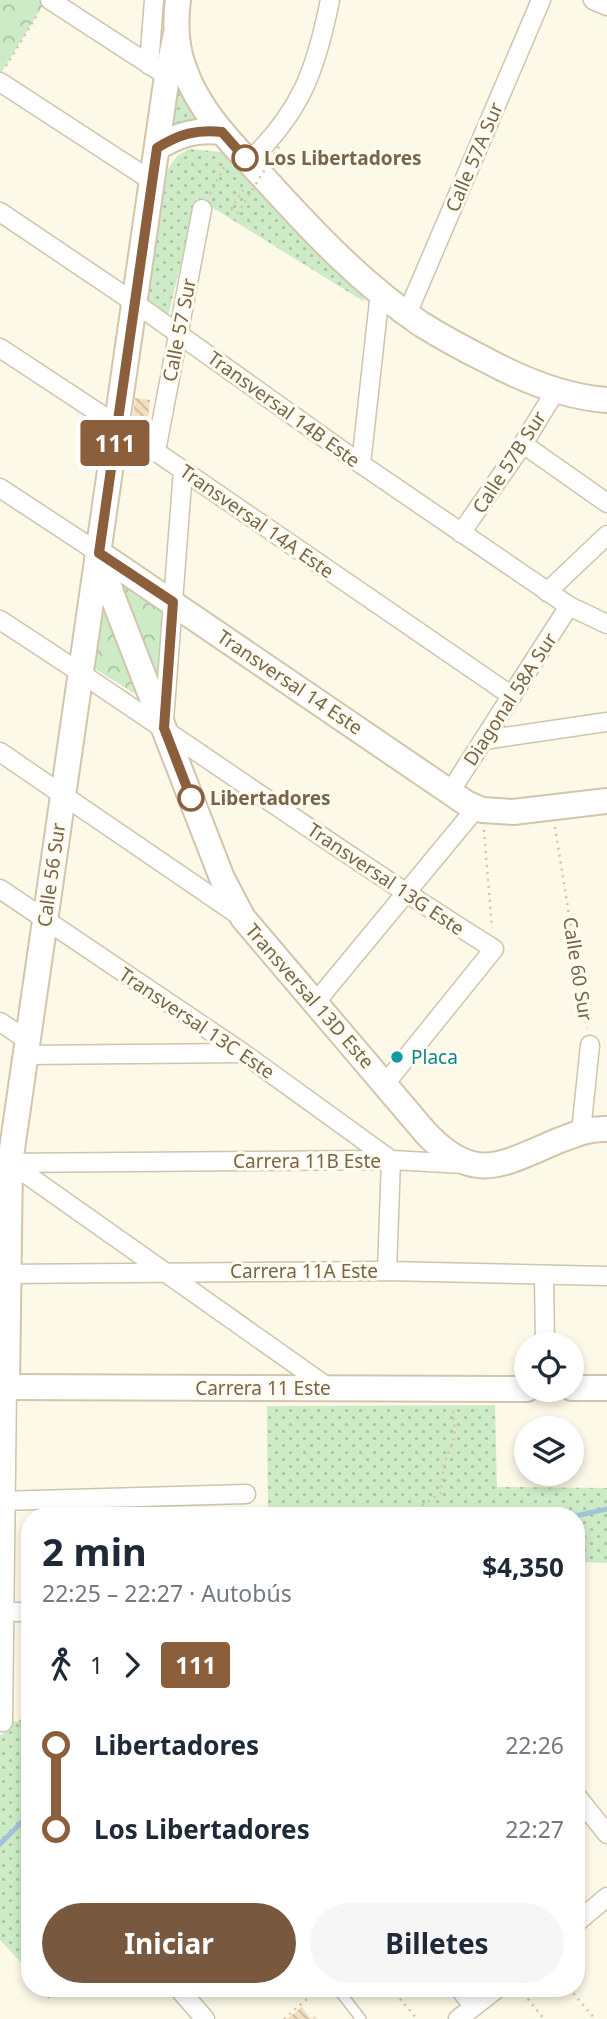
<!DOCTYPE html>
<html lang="es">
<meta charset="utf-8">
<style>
:root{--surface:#fff;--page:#f6f6f7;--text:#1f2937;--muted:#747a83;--accent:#795840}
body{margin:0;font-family:"Noto Sans",sans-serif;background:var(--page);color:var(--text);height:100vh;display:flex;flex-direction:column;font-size:26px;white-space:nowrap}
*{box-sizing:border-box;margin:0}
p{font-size:23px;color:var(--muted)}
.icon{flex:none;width:38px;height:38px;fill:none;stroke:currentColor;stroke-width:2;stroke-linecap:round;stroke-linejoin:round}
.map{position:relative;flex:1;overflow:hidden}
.panel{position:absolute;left:21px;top:1507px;width:564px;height:490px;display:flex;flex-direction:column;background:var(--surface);border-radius:28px;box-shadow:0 4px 10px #0003}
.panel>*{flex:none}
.badge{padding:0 14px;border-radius:5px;font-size:24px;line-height:46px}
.controls{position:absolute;left:514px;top:1332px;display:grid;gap:14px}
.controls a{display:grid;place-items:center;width:70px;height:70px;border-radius:50%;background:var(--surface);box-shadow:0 4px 10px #0003;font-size:35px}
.map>.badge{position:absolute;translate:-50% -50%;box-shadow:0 0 0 4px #fff}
.legs{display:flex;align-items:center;gap:10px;height:77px;padding:0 21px;font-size:23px}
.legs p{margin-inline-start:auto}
.head{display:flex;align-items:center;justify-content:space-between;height:119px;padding:0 21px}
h1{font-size:38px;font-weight:700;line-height:52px}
.action{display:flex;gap:14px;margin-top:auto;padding:14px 21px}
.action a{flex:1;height:80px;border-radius:42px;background:var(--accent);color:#fff;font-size:28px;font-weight:700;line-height:80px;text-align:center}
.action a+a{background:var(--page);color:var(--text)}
ul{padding:0 21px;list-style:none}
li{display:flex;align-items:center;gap:24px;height:84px;font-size:26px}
li i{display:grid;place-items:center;width:10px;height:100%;margin:0 9px;background:currentColor}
li i::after{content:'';width:18px;height:18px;margin:-9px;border:5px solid;border-radius:50%;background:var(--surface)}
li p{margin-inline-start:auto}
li:first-child i{background:linear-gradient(#0000 50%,currentColor 0)}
li:last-child i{background:linear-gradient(currentColor 50%,#0000 0)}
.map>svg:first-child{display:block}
.grass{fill:url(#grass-dots)}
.forest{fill:url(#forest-crowns)}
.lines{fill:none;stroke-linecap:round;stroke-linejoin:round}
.stream{stroke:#a2c4d9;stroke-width:5}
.building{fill:url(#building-back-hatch)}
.lane-casing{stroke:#cfc4ad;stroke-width:12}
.street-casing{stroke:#cfc4ad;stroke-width:21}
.secondary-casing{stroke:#d2c5ab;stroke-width:28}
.path{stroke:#d8c3a2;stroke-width:2.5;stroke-dasharray:2 5;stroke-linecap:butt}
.lane{stroke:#fff;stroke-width:9}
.street{stroke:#fff;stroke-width:18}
.secondary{stroke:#fff;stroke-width:24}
.path-bridge{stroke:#d8c3a2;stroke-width:2.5;stroke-dasharray:2 5;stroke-linecap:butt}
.line-1-casing{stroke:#fff;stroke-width:16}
.line-1{stroke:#8b5e3c;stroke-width:10}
.stop-1-dot{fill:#fff;stroke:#8b5e3c;stroke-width:3.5}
.culture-dot{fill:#0f9aa8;stroke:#fffcef;stroke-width:2.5}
.labels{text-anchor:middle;stroke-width:6;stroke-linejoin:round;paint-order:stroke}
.street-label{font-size:19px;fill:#78654b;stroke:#fffcef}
.stop-label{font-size:19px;font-weight:bold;fill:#78654b;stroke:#fffcef;text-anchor:start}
.culture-label{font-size:19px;fill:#0d838f;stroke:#fffcef;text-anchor:start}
</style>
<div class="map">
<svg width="607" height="2019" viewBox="0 0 607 2019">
<defs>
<pattern id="grass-dots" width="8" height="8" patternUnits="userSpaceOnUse" patternTransform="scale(1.75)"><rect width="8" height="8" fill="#cdebc6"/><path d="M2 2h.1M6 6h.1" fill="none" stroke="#abc2a3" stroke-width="1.8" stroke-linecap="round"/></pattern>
<pattern id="forest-crowns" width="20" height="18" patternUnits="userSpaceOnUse" patternTransform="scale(1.75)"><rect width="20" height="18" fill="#cdebc6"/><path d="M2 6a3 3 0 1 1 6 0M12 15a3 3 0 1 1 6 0" fill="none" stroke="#abc2a3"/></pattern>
<pattern id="building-back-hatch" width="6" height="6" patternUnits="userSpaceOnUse" patternTransform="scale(1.75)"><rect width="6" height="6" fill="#f3dfbf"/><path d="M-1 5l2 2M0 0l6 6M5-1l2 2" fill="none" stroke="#cab89d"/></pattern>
</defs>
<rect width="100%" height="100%" fill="#fdf9e8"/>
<g class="grass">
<path d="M177 69 197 121 173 126Z"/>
<path d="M189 149 221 152 238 167 265 199 365 294 363 301 197 198 168 316 145 303 168 169 177 156Z"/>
<path d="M495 1405 497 1487 607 1488V1563L576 1562V1516L253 1515 268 1514 267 1406Z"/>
<path d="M30 1721V1972L0 1940V1735H3V1722Z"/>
</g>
<g class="forest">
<path d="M0 0H46L0 75Z"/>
<path d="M109 570 162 607 158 688Z"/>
<path d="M100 591 142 698 92 667Z"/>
</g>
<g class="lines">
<g class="stream">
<path d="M575 1516 607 1509"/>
<path d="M0 1844 30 1814"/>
</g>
</g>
<g class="building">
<path d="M135 398 150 400 148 421 133 419Z"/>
<path d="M302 2007 311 2019 314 2016 317 2019H287Z"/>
</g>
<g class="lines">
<defs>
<path id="lane" d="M337 1988 361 2019"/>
<g id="street">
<path d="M50 0 167 76"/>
<path d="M593 0 607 6"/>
<path d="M149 65 154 0"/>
<path d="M0 82 152 181"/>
<path d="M248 162C301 112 316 70 330 0"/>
<path d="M0 212 135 303 361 464 569 606 607 624"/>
<path d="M407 314 541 0"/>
<path d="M0 348 117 425 512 696"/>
<path d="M523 444 607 503"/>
<path d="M156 451 202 209"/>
<path d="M361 464 380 292"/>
<path d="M0 488 99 553"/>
<path d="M461 533 523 444 556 390"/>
<path d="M547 592 607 535"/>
<path d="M0 620C166 727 326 844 494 949L385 1084"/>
<path d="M164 721 183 470"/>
<path d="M484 740 607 722"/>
<path d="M0 752 240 916"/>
<path d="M450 792 569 606"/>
<path d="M0 889 243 1053 391 1160 387 1271"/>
<path d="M315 1003 477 807"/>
<path d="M0 1022 27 1040"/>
<path d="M25 1055 243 1053"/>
<path d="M581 1132 590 1045"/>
<path d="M9 1162 329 1388"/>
<path d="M0 1163 391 1160 465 1164"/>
<path d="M0 1274 387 1271 607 1276"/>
<path d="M544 1275 545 1344"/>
<path d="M0 1501 246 1494"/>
<path d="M0 1612H30"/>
<path d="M0 1722H3L7 1387"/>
<path d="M576 1795 607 1834"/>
<path d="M576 1923 607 1897"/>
<path d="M178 1988 205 2019"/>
<path d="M459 1988 473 2006"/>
<path d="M458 2019 498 1988"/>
</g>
<g id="secondary">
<path d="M178 0C175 23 176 47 184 68 199 112 234 146 265 179 313 232 362 284 421 324 442 337 464 349 486 360 523 380 565 397 607 400"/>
<path d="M157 148C179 134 197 129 222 132"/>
<path d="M99 553 466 803 482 810 513 812 607 801"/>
<path d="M101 560 112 595 222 878 243 918 425 1132C475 1186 502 1164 560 1140 576 1134 590 1128 607 1129"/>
<path d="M0 1387 527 1389"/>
<path d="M7 1387 10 1163 167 76 176 34"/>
<path d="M572 1388H607"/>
</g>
</defs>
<use href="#lane" class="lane-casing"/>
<use href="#street" class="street-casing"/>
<use href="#secondary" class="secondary-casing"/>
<g class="path">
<path d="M6 66 39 12"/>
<path d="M210 194 225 165"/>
<path d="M231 209 245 187"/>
<path d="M555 827 587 1028"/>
<path d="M484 830 492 928"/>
<path d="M387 1516 405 1512 413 1516"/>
<path d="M414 1516 418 1508 441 1493 444 1464 455 1436 453 1409"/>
<path d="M19 1721H30"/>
<path d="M391 1988 417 2019"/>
<path d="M519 1988 544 2019"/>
<path d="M569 1988 595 2019"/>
<path d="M48 1998 61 1988"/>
<path d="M284 2019 315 1992"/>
</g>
<use href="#lane" class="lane"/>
<use href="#street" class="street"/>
<use href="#secondary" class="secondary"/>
<path class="path-bridge" d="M231 209 238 213 280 145"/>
</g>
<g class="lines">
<defs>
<path id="line-1" d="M191 798 164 728 173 602 99 553 157 148C179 134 197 129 222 132L245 158"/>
</defs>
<use href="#line-1" class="line-1-casing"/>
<use href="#line-1" class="line-1"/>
</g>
<g class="stop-1-dot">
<circle cx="245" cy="158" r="12"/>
<circle cx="191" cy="798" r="12"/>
</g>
<circle class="culture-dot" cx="397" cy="1057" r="7"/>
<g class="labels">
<g class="street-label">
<text transform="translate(474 157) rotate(-67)" y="7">Calle 57A Sur</text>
<text transform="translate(179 330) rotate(-79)" y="7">Calle 57 Sur</text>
<text transform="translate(284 409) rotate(36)" y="7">Transversal 14B Este</text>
<text transform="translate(509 462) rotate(-57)" y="7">Calle 57B Sur</text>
<text transform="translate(257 521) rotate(35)" y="7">Transversal 14A Este</text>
<text transform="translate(290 682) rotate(34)" y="7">Transversal 14 Este</text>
<text transform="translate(510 699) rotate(-57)" y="7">Diagonal 58A Sur</text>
<text transform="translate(51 875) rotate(-82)" y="7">Calle 56 Sur</text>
<text transform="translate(386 879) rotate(34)" y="7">Transversal 13G Este</text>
<text transform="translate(578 969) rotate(81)" y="7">Calle 60 Sur</text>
<text transform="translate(310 996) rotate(49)" y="7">Transversal 13D Este</text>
<text transform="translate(197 1023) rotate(34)" y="7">Transversal 13C Este</text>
<text x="307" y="1168">Carrera 11B Este</text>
<text x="304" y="1278">Carrera 11A Este</text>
<text x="263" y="1395">Carrera 11 Este</text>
</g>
<g class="stop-label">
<text x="264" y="165">Los Libertadores</text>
<text x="210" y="805">Libertadores</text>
</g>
<g class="culture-label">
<text x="411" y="1064">Placa</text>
</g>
</g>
</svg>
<div class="controls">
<a><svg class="icon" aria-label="locate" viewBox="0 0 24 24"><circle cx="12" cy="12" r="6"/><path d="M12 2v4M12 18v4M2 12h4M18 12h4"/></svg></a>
<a><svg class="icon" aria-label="layers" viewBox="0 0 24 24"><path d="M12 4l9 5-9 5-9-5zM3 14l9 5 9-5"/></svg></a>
</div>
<b class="badge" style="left:115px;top:443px;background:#8b5e3c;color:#fff">111</b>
<section class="panel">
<div class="head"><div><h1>2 min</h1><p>22:25 – 22:27 · Autobús</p></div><b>$4,350</b></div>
<div class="legs"><svg class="icon" aria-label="walk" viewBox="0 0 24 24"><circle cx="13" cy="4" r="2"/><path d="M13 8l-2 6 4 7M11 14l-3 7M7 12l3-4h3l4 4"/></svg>1<svg class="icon" aria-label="forward" viewBox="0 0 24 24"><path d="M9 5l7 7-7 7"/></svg><b class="badge" style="background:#8b5e3c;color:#fff">111</b></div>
<ul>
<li><i style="color:#8b5e3c"></i><b>Libertadores</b><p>22:26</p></li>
<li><i style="color:#8b5e3c"></i><b>Los Libertadores</b><p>22:27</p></li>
</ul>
<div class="action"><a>Iniciar</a><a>Billetes</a></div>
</section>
</div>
